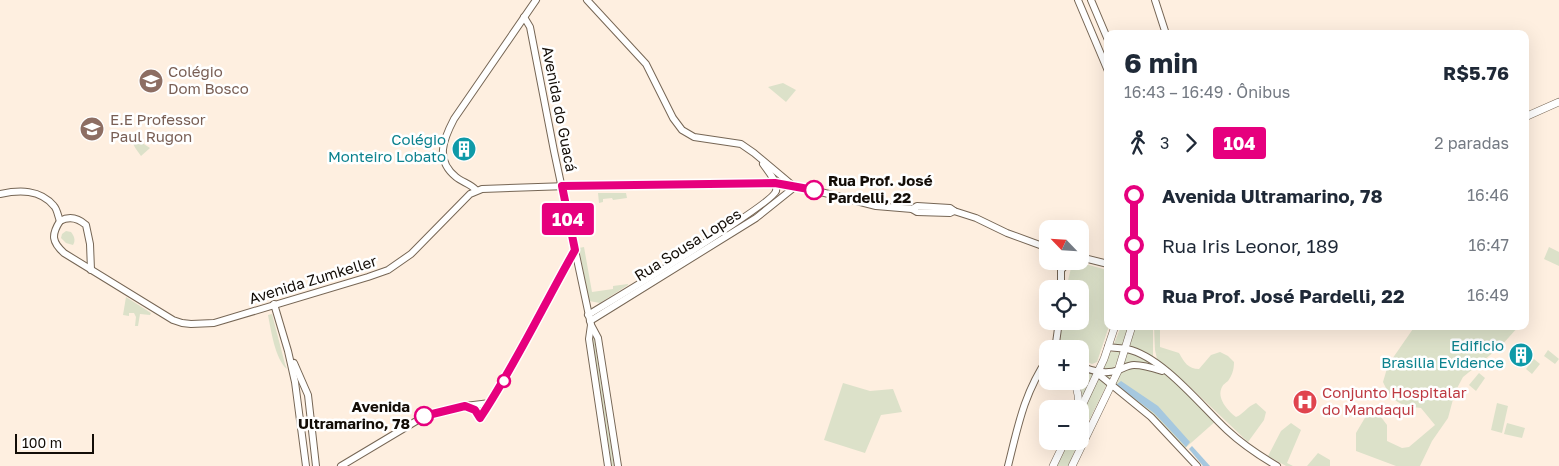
<!DOCTYPE html>
<html lang="pt">
<meta charset="utf-8">
<style>
:root{--surface:#fff;--page:#f2f2f3;--text:#1f2937;--muted:#747a83}
body{margin:0;font-family:"Golos Text",sans-serif;background:var(--page);color:var(--text);height:100vh;display:flex;flex-direction:column;font-size:19px;white-space:nowrap}
*{box-sizing:border-box;margin:0}
p{font-size:16px;color:var(--muted)}
.icon{flex:none;width:28px;height:28px;fill:none;stroke:currentColor;stroke-width:2;stroke-linecap:round;stroke-linejoin:round}
.map{position:relative;flex:1;overflow:hidden}
.panel{position:absolute;left:1104px;top:30px;width:425px;height:300px;display:flex;flex-direction:column;background:var(--surface);border-radius:10px;box-shadow:0 5px 20px #0002}
.panel>*{flex:none}
.badge{padding:0 10px;border-radius:4px;font-size:18px;line-height:32px}
.needle{width:32px;rotate:295deg}
.controls{position:absolute;left:1039px;top:220px;display:grid;gap:10px}
.controls a{display:grid;place-items:center;width:50px;height:50px;border-radius:10px;background:var(--surface);box-shadow:0 5px 20px #0002;font-size:25px}
.scale{position:absolute;left:15px;bottom:12px;width:79px;box-sizing:border-box;padding-left:5px;border:2px solid #130d07;border-top:0;font-size:14px;line-height:18px;white-space:nowrap;color:#130d07;-webkit-text-stroke:4px #fff;paint-order:stroke}
.map>.badge{position:absolute;translate:-50% -50%;box-shadow:0 0 0 2px #fff}
.legs{display:flex;align-items:center;gap:8px;height:55px;padding:0 20px;font-size:16px}
.legs p{margin-inline-start:auto}
.head{display:flex;align-items:center;justify-content:space-between;height:85px;padding:0 20px}
h1{font-size:28px;font-weight:700;line-height:38px}
ul{padding:0 20px;list-style:none}
li{display:flex;align-items:center;gap:18px;height:50px;font-size:19px}
li i{display:grid;place-items:center;width:8px;height:100%;margin:0 6px;background:currentColor}
li i::after{content:'';width:12px;height:12px;margin:-6px;border:4px solid;border-radius:50%;background:var(--surface)}
li p{margin-inline-start:auto}
li:first-child i{background:linear-gradient(#0000 50%,currentColor 0)}
li:last-child i{background:linear-gradient(currentColor 50%,#0000 0)}
.map>svg:first-child{display:block}
.green{fill:#dce1c9}
.water{fill:#a6c8df}
.lines{fill:none;stroke-linecap:round;stroke-linejoin:round}
.secondary-casing{stroke:#766655;stroke-width:8}
.primary-casing{stroke:#766655;stroke-width:8}
.secondary{stroke:#fff;stroke-width:6}
.primary{stroke:#fff;stroke-width:7}
.line-1-casing{stroke:#fff;stroke-width:11}
.line-1{stroke:#e6007e;stroke-width:8}
.stop-1-dot{fill:#fff;stroke:#e6007e;stroke-width:2.5}
.labels{text-anchor:middle;stroke-width:5;stroke-linejoin:round;paint-order:stroke}
.education-label{font-size:15px;fill:#785e54;stroke:#fff;text-anchor:start}
.street-label{font-size:15px;fill:#130d07;stroke:#fff}
.culture-label{font-size:15px;fill:#0d838f;stroke:#fff;text-anchor:end}
.stop-label{font-size:15px;font-weight:bold;fill:#130d07;stroke:#fff;text-anchor:start}
.health-label{font-size:15px;fill:#be3a42;stroke:#fff;text-anchor:start}
</style>
<div class="map">
<svg width="1559" height="466" viewBox="0 0 1559 466">
<rect width="100%" height="100%" fill="#feefe0"/>
<g class="green">
<path d="M783 83 796 90 786 102 768 87Z"/>
<path d="M133 137 150 148 141 156C137 150 131 144 133 137Z"/>
<path d="M598 193H626L627 198 613 200 612 198 603 199V202L599 203Z"/>
<path d="M66 231 71 232C74 236 76 240 73 245L66 243 61 238 62 234Z"/>
<path d="M584 247 592 292 613 289V286L628 284V285L600 303 589 301 579 248Z"/>
<path d="M1549 247 1559 252V266L1544 259Z"/>
<path d="M1078 262 1107 270 1108 326H1109L1097 362 1092 364 1080 359V349H1062L1060 343 1062 321H1080V289H1066L1071 268 1073 263Z"/>
<path d="M126 297 151 313 150 315 140 314 138 326H135L136 317 134 313H129V316L123 315Z"/>
<path d="M272 314 285 364 287 369C275 359 271 330 268 315Z"/>
<path d="M1121 326H1130L1124 345 1114 344Z"/>
<path d="M1132 326H1153V361L1217 420 1183 450 1111 384Z"/>
<path d="M1154 326H1160V347L1179 353C1184 362 1188 369 1199 369L1211 355 1220 352 1228 356 1234 362C1234 370 1232 375 1228 381 1226 383 1223 384 1222 387 1216 398 1228 411 1236 417 1244 414 1246 407 1256 403L1266 412 1264 420 1248 442 1189 386 1157 359 1155 350Z"/>
<path d="M1415 326H1519L1500 347 1463 377 1455 392 1448 418 1432 441 1420 466H1396L1356 451V433L1366 416 1378 413 1387 425V441L1402 448 1409 447 1435 425 1421 408C1399 405 1393 403 1383 382L1388 365Z"/>
<path d="M594 338 614 466H612L592 339Z"/>
<path d="M1548 350 1559 359 1555 364 1544 356Z"/>
<path d="M1109 352H1121L1108 382 1080 439V417Z"/>
<path d="M1534 359 1540 364 1532 374 1526 369Z"/>
<path d="M1080 368 1093 373 1083 397 1078 381H1080Z"/>
<path d="M1479 373 1485 378 1476 391 1469 385Z"/>
<path d="M843 383 870 391 893 389 902 412 881 415 865 453 824 440Z"/>
<path d="M1497 403 1508 406 1502 433 1491 430Z"/>
<path d="M1291 423 1301 430 1287 463 1293 466H1286L1268 456 1281 431Z"/>
<path d="M1507 423 1525 428 1522 438 1504 434Z"/>
<path d="M1069 441H1079L1068 466H1057Z"/>
<path d="M1318 453 1330 460V466H1307Z"/>
</g>
<g class="water">
<path d="M1121 381 1158 406 1190 442 1186 447 1154 413 1116 385Z"/>
<path d="M1192 446 1210 466H1203L1189 449Z"/>
</g>
<g class="lines">
<defs>
<g id="secondary">
<path d="M587 0 646 64 673 118 682 130 694 137 741 144 754 153 791 184"/>
<path d="M1078 0 1108 71"/>
<path d="M1091 0 1108 40"/>
<path d="M1155 0 1166 34"/>
<path d="M524 17 530 27 554 151 591 325 598 338 618 466"/>
<path d="M476 190C471 184 462 182 456 177 435 160 443 140 454 119L536 0"/>
<path d="M0 194C19 190 40 189 54 206 57 209 58 216 60 221"/>
<path d="M912 209 917 206 950 208 954 211 976 218 1007 233 1048 248"/>
<path d="M60 221C51 235 52 242 64 253L173 320 182 323 191 324 214 323 368 277 388 270 411 254 470 194 482 189 598 185 775 183 801 187 876 206 912 209 917 212 950 213 954 211"/>
<path d="M60 221C69 216 78 218 86 225L90 244 91 270"/>
<path d="M1080 257 1108 264"/>
<path d="M1062 269 1069 261"/>
<path d="M1061 289V261"/>
<path d="M274 304 288 351 295 382 306 466"/>
<path d="M588 315C611 301 773 204 776 191 778 182 768 171 763 164"/>
<path d="M590 321 756 218 796 186"/>
<path d="M591 325 589 339 608 466"/>
<path d="M1108 347C1114 348 1121 348 1127 349 1163 357 1201 406 1227 430 1242 444 1260 456 1277 466"/>
<path d="M1053 349 1056 343 1059 321"/>
<path d="M294 363 308 395 316 466"/>
<path d="M1080 366C1093 371 1105 375 1119 370 1124 368 1128 365 1134 365 1144 365 1153 368 1162 371"/>
<path d="M1097 373 1151 417 1197 466"/>
<path d="M465 406 474 409 480 418C516 364 543 306 575 250"/>
<path d="M341 466 423 417 465 406 490 403"/>
<path d="M1008 466C1018 426 1024 393 1048 358"/>
</g>
<g id="primary">
<path d="M1525 117 1559 102"/>
<path d="M1075 381 1078 395 1079 408"/>
<path d="M1080 410 1104 359 1115 326"/>
<path d="M1053 466 1065 441"/>
<path d="M1072 466 1118 371 1132 326"/>
</g>
</defs>
<use href="#secondary" class="secondary-casing"/>
<use href="#primary" class="primary-casing"/>
<use href="#secondary" class="secondary"/>
<use href="#primary" class="primary"/>
</g>
<g class="lines">
<defs>
<path id="line-1" d="M424 416 465 406 475 410 480 418C516 364 543 306 575 250L562 186 775 183 814 190"/>
</defs>
<use href="#line-1" class="line-1-casing"/>
<use href="#line-1" class="line-1"/>
</g>
<defs>
<symbol id="school-disc" viewBox="-11 -11 22 22"><circle r="9.5" fill="#8d6e63" stroke="#fff"/><path d="M0-5L7-2L0 1L-7-2ZM-4 1L0 2.5L4 1V4Q0 6-4 4Z" fill="#fff"/></symbol>
<symbol id="building-disc" viewBox="-11 -11 22 22"><circle r="9.5" fill="#0f9aa8" stroke="#fff"/><path d="M-4-6H4V6H1V3H-1V6H-4ZM-2.5-4.3h1.7v1.8h-1.7ZM.8-4.3h1.7v1.8H.8ZM-2.5-1h1.7V.8h-1.7ZM.8-1h1.7V.8H.8Z" fill="#fff"/></symbol>
<symbol id="hospital-disc" viewBox="-11 -11 22 22"><circle r="9.5" fill="#e0444e" stroke="#fff"/><path d="M-5-5h3v3.5h4V-5h3V5h-3V1.5h-4V5h-3Z" fill="#fff"/></symbol>
</defs>
<g fill-rule="evenodd">
<use href="#school-disc" x="137" y="67" width="28" height="28"/>
<use href="#school-disc" x="78" y="115" width="28" height="28"/>
<use href="#building-disc" x="450" y="135" width="28" height="28"/>
<use href="#building-disc" x="1507" y="341" width="28" height="28"/>
<use href="#hospital-disc" x="1291" y="388" width="28" height="28"/>
</g>
<g class="stop-1-dot">
<circle cx="814" cy="190" r="9"/>
<circle cx="504" cy="381" r="6"/>
<circle cx="424" cy="416" r="9"/>
</g>
<g class="labels">
<g class="education-label">
<text x="168" y="77">Colégio<tspan x="168" dy="17">Dom Bosco</tspan></text>
<text x="110" y="125">E.E Professor<tspan x="110" dy="17">Paul Rugon</tspan></text>
</g>
<g class="street-label">
<text transform="translate(559 109) rotate(79)" y="5">Avenida do Guacá</text>
<text transform="translate(688 245) rotate(-32)" y="5">Rua Sousa Lopes</text>
<text transform="translate(313 280) rotate(-17)" y="5">Avenida Zumkeller</text>
</g>
<g class="culture-label">
<text x="446" y="145">Colégio<tspan x="446" dy="17">Monteiro Lobato</tspan></text>
<text x="1504" y="351">Edificio<tspan x="1504" dy="17">Brasilia Evidence</tspan></text>
</g>
<g class="stop-label">
<text x="828" y="186">Rua Prof. José<tspan x="828" dy="17">Pardelli, 22</tspan></text>
<text x="410" y="412" text-anchor="end">Avenida<tspan x="410" dy="17">Ultramarino, 78</tspan></text>
</g>
<g class="health-label">
<text x="1322" y="398">Conjunto Hospitalar<tspan x="1322" dy="17">do Mandaqui</tspan></text>
</g>
</g>
</svg>
<div class="controls">
<a><svg class="needle" viewBox="-14 -14 28 28"><path d="M0-13l5 13h-10z" fill="#e53935"/><path d="M0 13l5-13h-10z" fill="#747a83"/></svg></a>
<a><svg class="icon" aria-label="locate" viewBox="0 0 24 24"><circle cx="12" cy="12" r="6"/><path d="M12 2v4M12 18v4M2 12h4M18 12h4"/></svg></a>
<a>+</a>
<a>−</a>
</div>
<div class="scale">100 m</div>
<b class="badge" style="left:568px;top:219px;background:#e6007e;color:#fff">104</b>
<section class="panel">
<div class="head"><div><h1>6 min</h1><p>16:43 – 16:49 · Ônibus</p></div><b>R$5.76</b></div>
<div class="legs"><svg class="icon" aria-label="walk" viewBox="0 0 24 24"><circle cx="13" cy="4" r="2"/><path d="M13 8l-2 6 4 7M11 14l-3 7M7 12l3-4h3l4 4"/></svg>3<svg class="icon" aria-label="forward" viewBox="0 0 24 24"><path d="M9 5l7 7-7 7"/></svg><b class="badge" style="background:#e6007e;color:#fff">104</b><p>2 paradas</p></div>
<ul>
<li><i style="color:#e6007e"></i><b>Avenida Ultramarino, 78</b><p>16:46</p></li>
<li><i style="color:#e6007e"></i><span>Rua Iris Leonor, 189</span><p>16:47</p></li>
<li><i style="color:#e6007e"></i><b>Rua Prof. José Pardelli, 22</b><p>16:49</p></li>
</ul>
</section>
</div>
